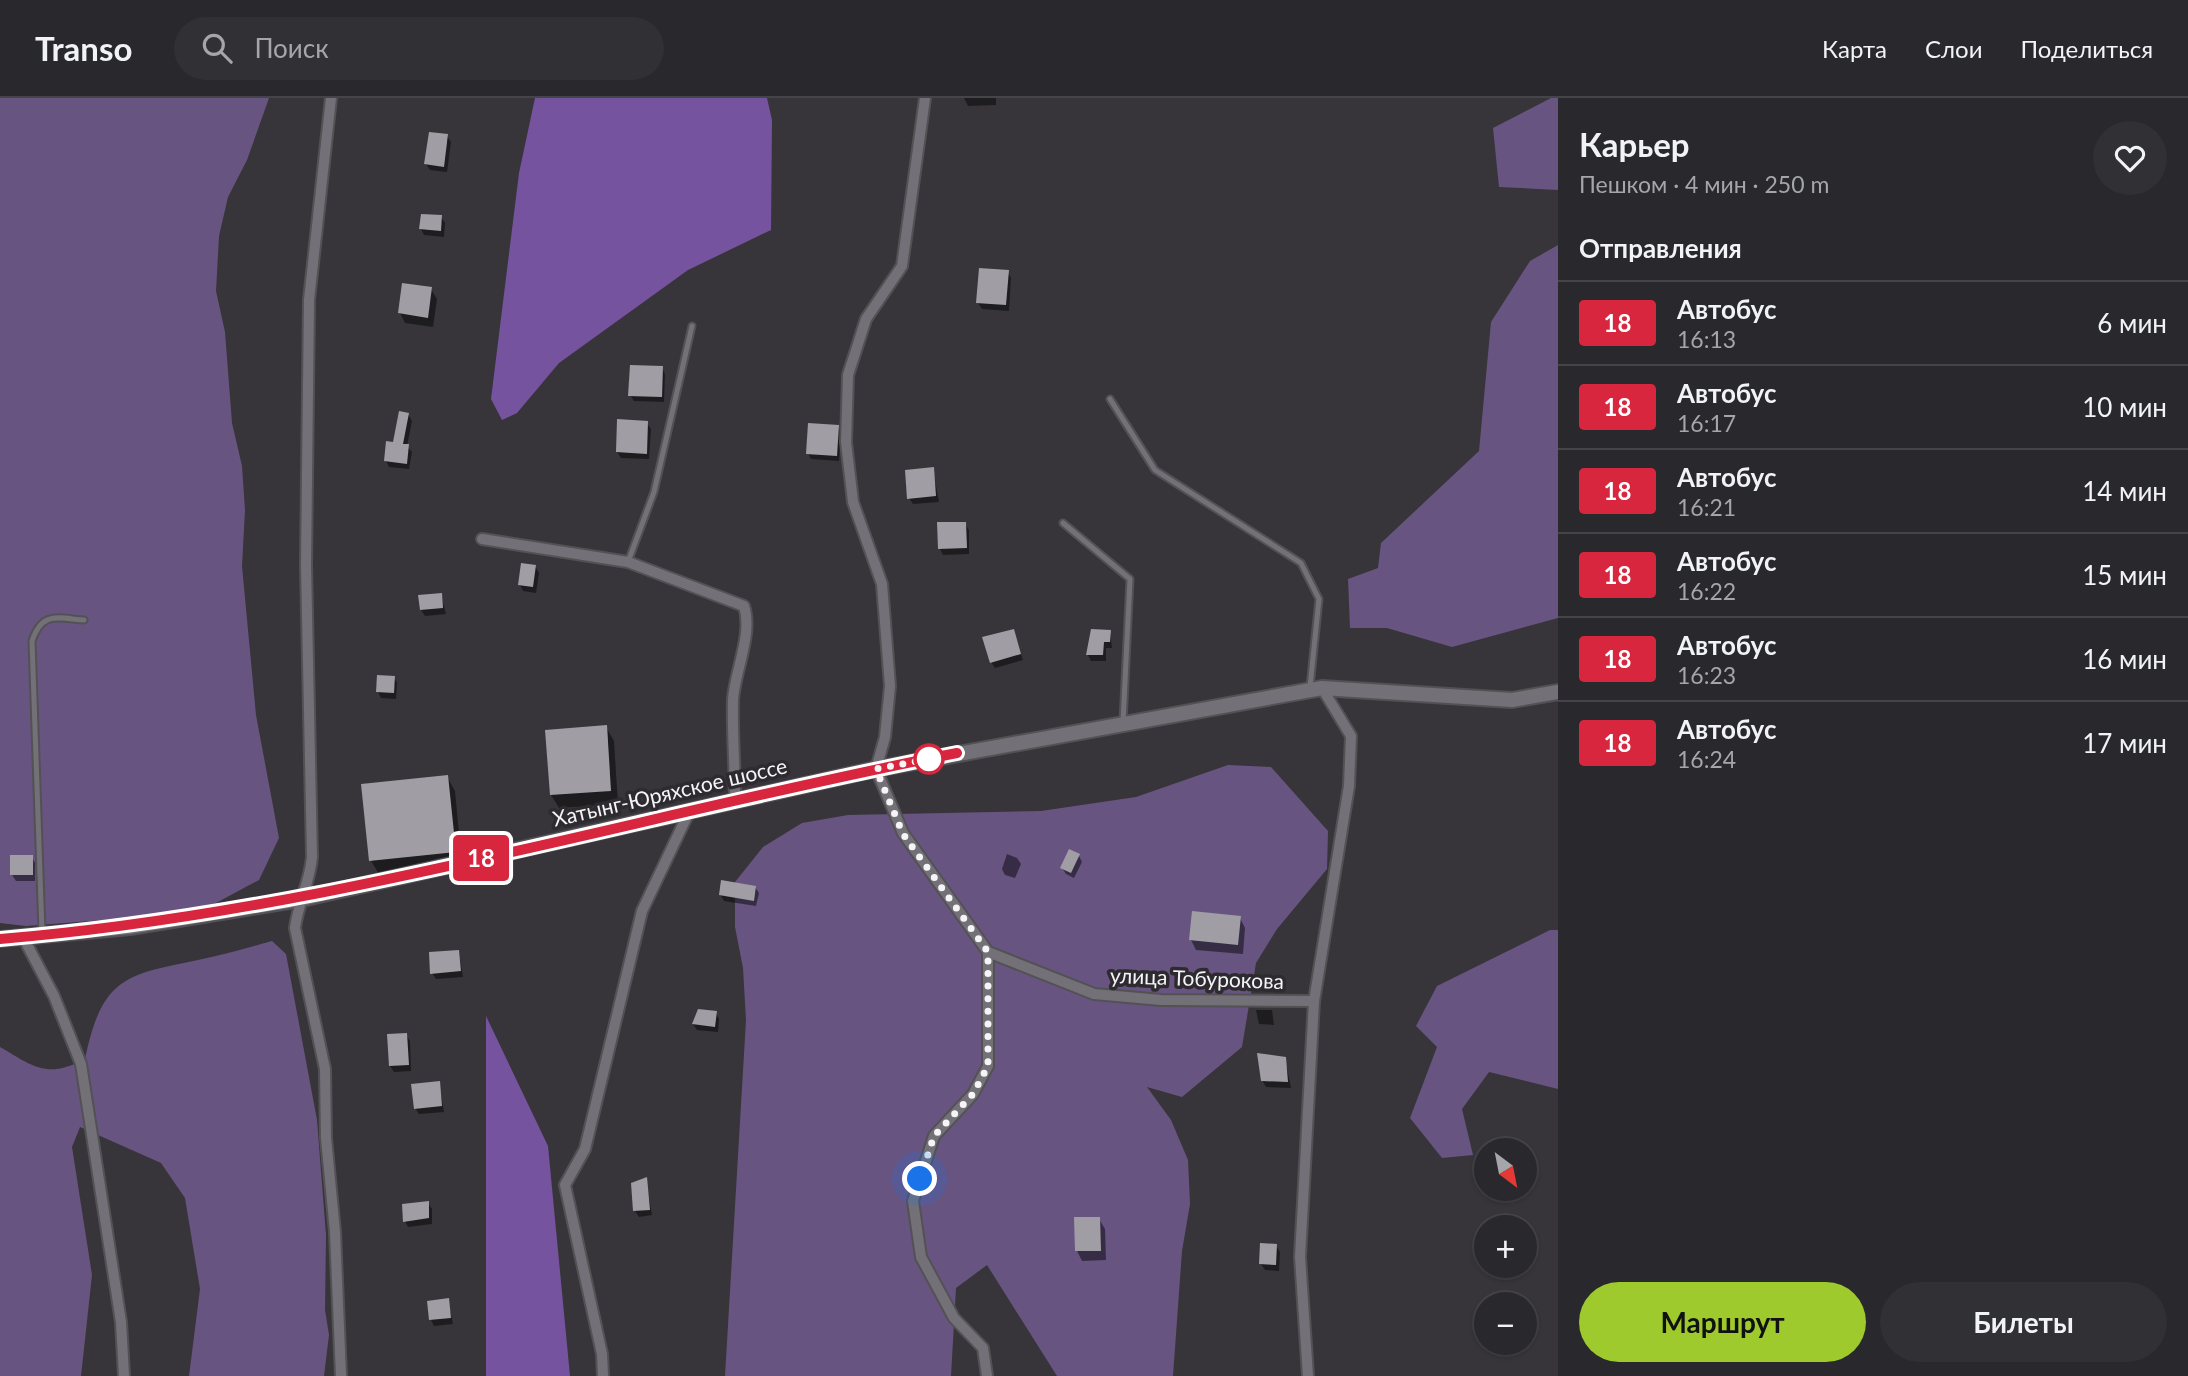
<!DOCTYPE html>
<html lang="ru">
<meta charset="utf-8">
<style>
:root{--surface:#29282c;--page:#313034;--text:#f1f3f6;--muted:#a5a6a9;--line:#454448;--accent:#9fca2d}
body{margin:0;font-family:Lato,sans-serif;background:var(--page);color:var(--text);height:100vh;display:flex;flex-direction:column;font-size:26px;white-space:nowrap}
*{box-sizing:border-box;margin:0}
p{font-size:23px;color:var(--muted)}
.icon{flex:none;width:38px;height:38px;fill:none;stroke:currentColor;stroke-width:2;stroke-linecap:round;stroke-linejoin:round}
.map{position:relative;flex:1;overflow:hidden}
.panel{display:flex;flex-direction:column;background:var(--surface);width:630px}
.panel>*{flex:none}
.badge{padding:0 14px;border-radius:5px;font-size:24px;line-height:46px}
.needle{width:46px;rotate:148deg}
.tools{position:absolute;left:1474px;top:1040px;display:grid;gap:14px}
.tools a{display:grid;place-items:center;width:63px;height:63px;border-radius:50%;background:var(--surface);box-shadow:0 2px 5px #0004,0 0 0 2px var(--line);font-size:35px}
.you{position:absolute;width:35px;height:35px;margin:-18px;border:5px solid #fff;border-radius:50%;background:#1a73e8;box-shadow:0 0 0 10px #1a73e833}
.map>.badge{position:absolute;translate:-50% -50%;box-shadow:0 0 0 4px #fff}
h2{padding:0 21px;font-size:26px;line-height:63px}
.round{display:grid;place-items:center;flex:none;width:74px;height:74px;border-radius:37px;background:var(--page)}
.overview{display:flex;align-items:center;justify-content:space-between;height:119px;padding:0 21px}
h1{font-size:33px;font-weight:700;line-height:52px}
.action{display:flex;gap:14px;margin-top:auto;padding:14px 21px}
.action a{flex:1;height:80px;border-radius:42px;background:var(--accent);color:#111;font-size:28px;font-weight:700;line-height:80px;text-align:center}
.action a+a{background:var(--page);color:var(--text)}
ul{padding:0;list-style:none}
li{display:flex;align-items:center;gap:21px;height:84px;padding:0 21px;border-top:2px solid var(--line)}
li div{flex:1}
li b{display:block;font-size:26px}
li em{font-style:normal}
li .badge{min-width:77px;font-weight:700;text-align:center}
header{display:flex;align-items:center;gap:42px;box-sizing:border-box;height:98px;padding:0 35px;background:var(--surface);border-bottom:2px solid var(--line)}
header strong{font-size:33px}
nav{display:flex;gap:38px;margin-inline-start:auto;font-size:24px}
.search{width:490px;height:63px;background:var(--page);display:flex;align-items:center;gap:18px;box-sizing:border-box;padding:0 24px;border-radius:38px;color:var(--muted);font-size:26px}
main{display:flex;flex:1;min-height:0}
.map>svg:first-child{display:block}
.green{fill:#685481}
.water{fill:#76539e}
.shadow{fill:#0007}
.building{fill:#a09ea4}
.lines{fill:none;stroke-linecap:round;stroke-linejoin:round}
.service-casing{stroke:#525154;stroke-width:9}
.minor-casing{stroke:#525154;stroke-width:14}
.tertiary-casing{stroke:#525154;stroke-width:18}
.service{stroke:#737177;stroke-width:5}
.minor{stroke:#737177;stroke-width:10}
.tertiary{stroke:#737177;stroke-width:14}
.line-casing{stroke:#fff;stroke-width:16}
.line{stroke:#d7263d;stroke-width:10}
.walk{stroke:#f5f4f7;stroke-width:7;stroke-dasharray:0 12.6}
.stop-dot{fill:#fff;stroke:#d7263d;stroke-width:3.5}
.labels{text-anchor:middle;stroke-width:7;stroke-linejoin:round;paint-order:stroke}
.street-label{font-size:21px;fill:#f5f4f7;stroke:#2d2b30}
</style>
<header>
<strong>Transo</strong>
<div class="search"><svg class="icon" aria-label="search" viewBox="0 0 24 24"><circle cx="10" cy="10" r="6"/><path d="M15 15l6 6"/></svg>Поиск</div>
<nav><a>Карта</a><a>Слои</a><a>Поделиться</a></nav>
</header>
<main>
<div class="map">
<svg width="1558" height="1278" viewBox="0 0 1558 1278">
<rect width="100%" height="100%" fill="#37353a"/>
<g class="green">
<path d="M0 0H269L247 62 228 99 219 138 216 193 225 234 232 325 242 368 245 412 242 468 256 617 279 740 259 782 216 805 169 817 26 828 0 825Z"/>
<path d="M1551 0H1558V92L1499 89 1493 30Z"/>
<path d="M1558 147V520L1452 549 1387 530H1350L1348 481 1378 470 1381 445 1479 353 1491 224 1530 163Z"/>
<path d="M1228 667 1271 669 1328 733 1327 771 1277 831 1256 865 1242 949 1182 999 1147 989 1171 1022 1188 1062 1190 1106 1182 1153 1173 1278H1057L987 1167 956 1190 951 1278H725L746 922 743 870 735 829V784L763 749 802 725 848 717 1041 713 1136 699Z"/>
<path d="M1550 832H1558V991L1489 974 1462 1011 1473 1057 1442 1060 1410 1020 1437 949 1416 928 1437 888Z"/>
<path d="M272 843 286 856 317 1022 326 1137 325 1212 329 1237 324 1278H189L200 1191 185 1100 161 1065 80 1029 72 1049 92 1177 81 1278H0V949C34 969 47 981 85 961 102 880 124 877 198 862 223 857 247 850 272 843Z"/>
</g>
<g class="water">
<path d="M535 0H767L772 22 771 132 688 172 559 265 517 315 502 322 491 301 519 75Z"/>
<path d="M486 918 548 1048 570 1278H486Z"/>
</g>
<g class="shadow">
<path d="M964 0H996V7L968 8Z"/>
<path d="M447 38 451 44 447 74 430 72 426 66Z"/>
<path d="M441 119 445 125 444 139 424 137 421 131Z"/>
<path d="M1008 174 1011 180 1009 213 982 211 978 205Z"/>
<path d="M431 191 437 201 433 229 405 225 400 215Z"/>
<path d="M662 270 665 276 664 304 634 303 630 297Z"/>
<path d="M408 316 412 323 407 348 412 354 409 371 389 369 386 363Z"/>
<path d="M647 325 651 331 649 361 621 360 617 354Z"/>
<path d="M838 329 841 335 839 363 811 361 808 355Z"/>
<path d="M933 371 939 404 913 406 909 400Z"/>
<path d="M965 426 969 432V456L943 457 940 451Z"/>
<path d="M535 468 539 475 536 495 523 493 520 487Z"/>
<path d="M441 497 446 516 425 518 421 512Z"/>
<path d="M1013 533 1023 562 995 570 991 564Z"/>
<path d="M1110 534 1112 550H1106V563H1091L1088 557Z"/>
<path d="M394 579 397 585 396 601 381 600 378 594Z"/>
<path d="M606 629 614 643 618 706 559 710 551 697Z"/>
<path d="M447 679 455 693 462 767 379 776 371 763Z"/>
<path d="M1007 756 1017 760 1021 766 1015 780 1005 777 1002 771Z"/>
<path d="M1079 758 1082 764 1074 780 1066 776 1062 770Z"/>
<path d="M32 759 35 765V783H16L12 777Z"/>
<path d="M755 789 759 795 756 808 724 803 720 796Z"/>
<path d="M1240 820 1245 830 1243 856 1196 852 1191 842Z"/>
<path d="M459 854 463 879 436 881 432 875Z"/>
<path d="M1256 912H1272L1274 927 1259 926Z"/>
<path d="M716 915 719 921 718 934 697 932 693 926Z"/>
<path d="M406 937 410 943 411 973 394 974 390 968Z"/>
<path d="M1285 960 1291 990 1266 989 1262 982Z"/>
<path d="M439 985 444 1014 419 1016 415 1010Z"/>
<path d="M646 1082 652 1117 639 1119 635 1113Z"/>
<path d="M428 1105 432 1111V1126L408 1129 405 1123Z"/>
<path d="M1099 1121 1105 1131 1106 1162 1082 1163 1077 1153Z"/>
<path d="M1276 1148 1280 1154 1279 1173 1265 1172 1261 1166Z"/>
<path d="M448 1202 453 1226 434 1228 431 1222Z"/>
</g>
<g class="building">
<path d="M429 34 448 36 444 69 424 66Z"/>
<path d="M421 116 442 117 441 133 419 131Z"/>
<path d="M979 170 1009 172 1006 207 976 205Z"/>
<path d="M402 185 432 189 428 220 398 215Z"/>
<path d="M630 267 663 268 662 299 628 298Z"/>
<path d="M399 313 409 315 403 346H409L407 366 384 363 386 343 393 344Z"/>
<path d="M617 321 648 323 647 356 616 354Z"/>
<path d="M808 325 839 327 837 358 806 356Z"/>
<path d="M934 369 936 398 907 401 905 372Z"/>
<path d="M937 424H966L967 450 938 451Z"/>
<path d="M521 465 536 467 533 489 518 487Z"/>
<path d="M442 495 443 510 420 512 418 497Z"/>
<path d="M1014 531 1021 556 990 565 982 539Z"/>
<path d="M1091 531 1111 532 1110 544H1104L1103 557H1086Z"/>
<path d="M377 577 395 578 394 595 376 594Z"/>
<path d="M607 627 611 693 550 697 545 632Z"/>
<path d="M448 677 456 754 369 763 361 686Z"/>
<path d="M1069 751 1080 756 1071 775 1060 770Z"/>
<rect x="10" y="757" width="23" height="20"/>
<path d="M721 782 756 788 754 803 719 797Z"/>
<path d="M1192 813 1241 818 1238 847 1189 842Z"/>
<path d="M459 852 461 873 430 876 429 854Z"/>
<path d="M698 911 717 913 715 929 692 926Z"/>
<path d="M407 935 409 967 389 968 387 936Z"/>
<path d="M1257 955 1286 959 1288 984 1261 983Z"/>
<path d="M440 983 442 1008 414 1011 411 986Z"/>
<path d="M647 1079 650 1112 633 1113 631 1085Z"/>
<path d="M429 1103V1120L403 1124 402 1106Z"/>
<path d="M1074 1119H1100L1101 1153H1075Z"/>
<path d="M1260 1145 1277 1146 1276 1167 1259 1166Z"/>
<path d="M449 1200 451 1220 429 1222 427 1203Z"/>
</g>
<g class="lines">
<defs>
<g id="service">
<path d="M1110 301 1155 372 1301 465 1319 501 1310 589"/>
<path d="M1063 425 1130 481 1123 624"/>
<path d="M628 464 654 394 692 228"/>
<path d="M42 834 32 543C42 513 57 520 84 522"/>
</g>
<g id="minor">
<path d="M331 0 309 202 306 467 312 759C310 784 298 805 295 830L325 971 326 1040 335 1134 341 1278"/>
<path d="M925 0 902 168 866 221 848 277 846 344 853 404 882 486 890 588 885 639 876 671 903 735 988 854 1094 896 1161 902 1314 903"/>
<path d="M482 441 628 464 744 508C753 536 735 573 733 601 732 634 735 668 735 701"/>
<path d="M23 839 54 898 81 966 121 1224 124 1278"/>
<path d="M603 1278 602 1256 565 1087 585 1051 642 813 690 712"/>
<path d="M987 1278 983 1250 954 1220 921 1159 913 1103 934 1038 973 996 988 968V854"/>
<path d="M1308 1278 1300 1159 1314 903 1349 688 1351 638 1322 590"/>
</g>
<path id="tertiary" d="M0 841 130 829 301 801 876 671 1322 590 1512 602 1558 594"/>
</defs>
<use href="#service" class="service-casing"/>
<use href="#minor" class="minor-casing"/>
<use href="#tertiary" class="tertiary-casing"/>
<use href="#service" class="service"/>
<use href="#minor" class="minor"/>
<use href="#tertiary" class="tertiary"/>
</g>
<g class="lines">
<defs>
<path id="line" d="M0 841C325 814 638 717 957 655"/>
</defs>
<use href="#line" class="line-casing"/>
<use href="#line" class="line"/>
<path class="walk" d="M920 1081 934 1038 973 996 988 968V854L903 736 876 671 929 661"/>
</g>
<circle class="stop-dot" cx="929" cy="661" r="14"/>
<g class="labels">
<g class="street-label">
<text transform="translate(670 695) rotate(-13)" y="7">Хатынг-Юряхское шоссе</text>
<text transform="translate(1197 881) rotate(2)" y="7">улица Тобурокова</text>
</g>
</g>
</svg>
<div class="tools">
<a><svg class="needle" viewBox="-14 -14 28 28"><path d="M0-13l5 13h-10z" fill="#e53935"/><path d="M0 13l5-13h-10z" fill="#a5a6a9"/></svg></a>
<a>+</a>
<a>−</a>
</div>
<div class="you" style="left:920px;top:1081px"></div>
<b class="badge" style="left:481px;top:760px;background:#d7263d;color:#fff">18</b>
</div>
<section class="panel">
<div class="overview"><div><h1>Карьер</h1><p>Пешком · 4 мин · 250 m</p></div><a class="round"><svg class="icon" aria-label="heart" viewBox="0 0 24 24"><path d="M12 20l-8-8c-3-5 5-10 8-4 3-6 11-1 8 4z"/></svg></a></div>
<h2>Отправления</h2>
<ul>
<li><span class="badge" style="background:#d7263d;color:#fff">18</span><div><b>Автобус</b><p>16:13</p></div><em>6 мин</em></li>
<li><span class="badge" style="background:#d7263d;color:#fff">18</span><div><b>Автобус</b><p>16:17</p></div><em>10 мин</em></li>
<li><span class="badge" style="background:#d7263d;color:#fff">18</span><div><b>Автобус</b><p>16:21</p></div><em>14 мин</em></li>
<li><span class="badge" style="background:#d7263d;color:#fff">18</span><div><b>Автобус</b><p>16:22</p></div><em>15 мин</em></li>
<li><span class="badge" style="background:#d7263d;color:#fff">18</span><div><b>Автобус</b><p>16:23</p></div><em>16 мин</em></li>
<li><span class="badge" style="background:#d7263d;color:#fff">18</span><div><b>Автобус</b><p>16:24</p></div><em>17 мин</em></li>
</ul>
<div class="action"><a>Маршрут</a><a>Билеты</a></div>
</section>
</main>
